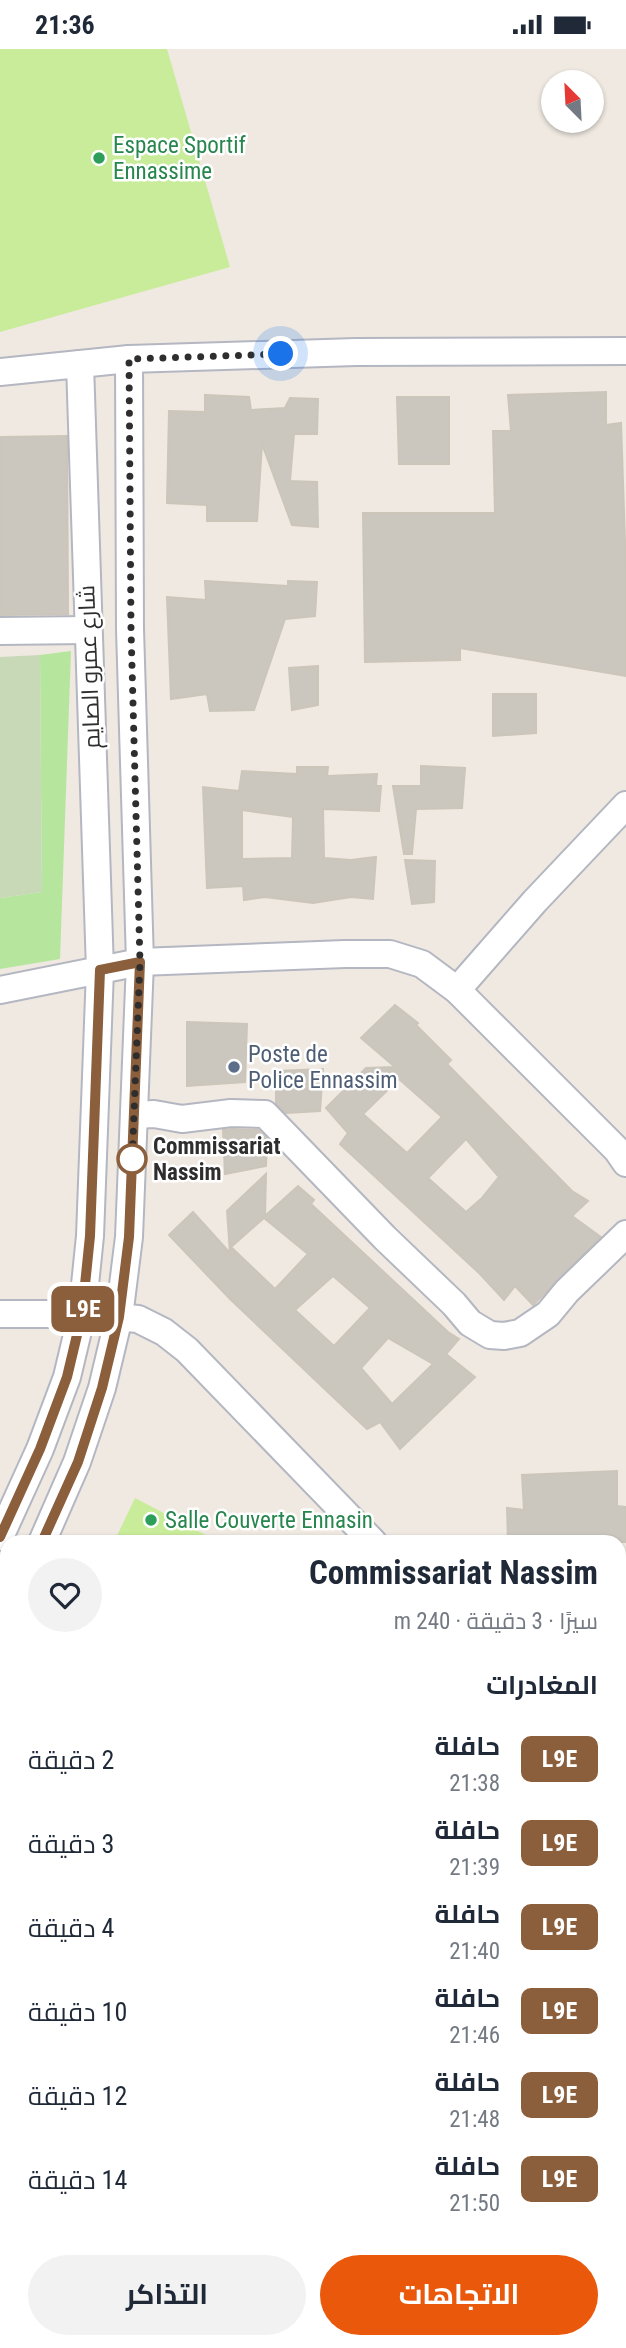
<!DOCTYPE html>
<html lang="ar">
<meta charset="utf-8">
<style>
:root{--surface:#fff;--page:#f2f2f3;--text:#1f2937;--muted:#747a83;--accent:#ea580c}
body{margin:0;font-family:"Roboto Condensed",Cairo,sans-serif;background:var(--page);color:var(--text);direction:rtl;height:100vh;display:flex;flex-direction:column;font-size:26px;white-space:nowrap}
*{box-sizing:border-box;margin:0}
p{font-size:23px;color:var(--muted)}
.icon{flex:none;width:38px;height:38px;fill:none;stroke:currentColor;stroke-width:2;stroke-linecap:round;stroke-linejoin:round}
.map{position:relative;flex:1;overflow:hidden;direction:ltr}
.details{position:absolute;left:0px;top:1486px;width:626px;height:814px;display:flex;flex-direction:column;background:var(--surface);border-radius:21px 21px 0 0;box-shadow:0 2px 5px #0004;direction:rtl}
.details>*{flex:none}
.badge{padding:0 14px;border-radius:10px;font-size:24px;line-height:46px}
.needle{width:46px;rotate:336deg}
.buttons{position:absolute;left:541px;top:21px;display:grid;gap:14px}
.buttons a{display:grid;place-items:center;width:63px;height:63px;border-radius:50%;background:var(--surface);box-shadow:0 2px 5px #0004;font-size:35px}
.you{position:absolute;width:35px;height:35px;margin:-18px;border:5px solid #fff;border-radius:50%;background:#1a73e8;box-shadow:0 0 0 10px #1a73e833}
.map>.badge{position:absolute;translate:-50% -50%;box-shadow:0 0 0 4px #fff}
h2{padding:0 28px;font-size:26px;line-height:63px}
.round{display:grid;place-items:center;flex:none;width:74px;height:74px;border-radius:37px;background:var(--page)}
.overview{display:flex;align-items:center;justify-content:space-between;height:119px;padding:0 28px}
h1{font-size:33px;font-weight:700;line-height:52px}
.primary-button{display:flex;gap:14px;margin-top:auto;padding:14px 28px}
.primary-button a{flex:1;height:80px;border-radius:42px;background:var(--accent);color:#fff;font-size:28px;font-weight:700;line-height:80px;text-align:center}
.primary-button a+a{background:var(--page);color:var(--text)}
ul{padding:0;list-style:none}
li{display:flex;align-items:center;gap:21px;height:84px;padding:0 28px}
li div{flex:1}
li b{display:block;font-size:26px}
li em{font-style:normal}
li .badge{min-width:77px;font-weight:700;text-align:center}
.status{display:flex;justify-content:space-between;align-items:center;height:49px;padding:0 35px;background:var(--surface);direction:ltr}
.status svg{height:19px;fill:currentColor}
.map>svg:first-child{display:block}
.education{fill:#f0e6d1}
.green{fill:#b6e59e}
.cemetery{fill:#c8d9b8}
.pitch{fill:#c9ec9a}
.building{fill:#cbc7bf;stroke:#cbc5ba;stroke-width:2;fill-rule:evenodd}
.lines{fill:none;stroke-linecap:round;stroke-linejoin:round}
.minor-casing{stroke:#b4b7c1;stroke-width:30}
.minor{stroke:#fff;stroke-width:26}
.line-casing{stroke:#fff;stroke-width:16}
.line{stroke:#8b5e3c;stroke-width:10}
.walk{stroke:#2e2e2e;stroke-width:7;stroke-dasharray:0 12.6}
.leisure-dot{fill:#2e9e5b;stroke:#fff;stroke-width:2.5}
.service-dot{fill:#5c6f8a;stroke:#fff;stroke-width:2.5}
.stop-dot{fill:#fff;stroke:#8b5e3c;stroke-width:3.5}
.labels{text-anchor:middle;stroke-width:5;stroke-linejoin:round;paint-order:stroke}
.leisure-label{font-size:23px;fill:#27864d;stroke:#fff;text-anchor:start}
.street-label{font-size:23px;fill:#2e2e2e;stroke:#fff}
.service-label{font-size:23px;fill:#4e5e75;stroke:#fff;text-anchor:start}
.stop-label{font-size:23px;font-weight:bold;fill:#2e2e2e;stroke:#fff;text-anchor:start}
</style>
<div class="status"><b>21:36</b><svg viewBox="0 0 49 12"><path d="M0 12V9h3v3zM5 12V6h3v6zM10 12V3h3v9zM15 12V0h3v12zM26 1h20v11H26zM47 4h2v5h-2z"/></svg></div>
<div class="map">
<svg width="626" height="2299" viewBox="0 0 626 2299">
<rect width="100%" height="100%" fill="#efe9e1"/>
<path class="education" d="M0 2182H7V2292L20 2293V2299H0Z"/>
<path class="green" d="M71 602 60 910 0 920V849L42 843 40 606Z"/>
<path class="cemetery" d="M40 606 42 843 0 849V608Z"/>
<g class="pitch">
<path d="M0 0H167L230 218 0 283Z"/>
<path d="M135 1449 219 1493H114Z"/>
</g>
<g class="building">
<path d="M606 343V376L621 374 626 523V627L460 599V611L365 613 363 464H495L493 382H511L508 346Z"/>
<path d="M205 346 249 348 251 361 285 359 290 349 318 350 317 385H294L290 432 317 433 318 478 292 476 262 395 257 472H207V456L167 454 169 362 205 363Z"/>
<path d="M397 348H449V415H399Z"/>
<path d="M67 387 68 565 0 566V388Z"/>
<path d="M205 532 288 537V532L317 533 315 567 285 570 254 661 210 662 207 645 171 650 167 548 206 551Z"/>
<path d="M318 617V656L292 661 289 619Z"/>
<path d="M493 645H536V684L493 687Z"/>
<path d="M421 717 465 719 462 759 416 760 412 805H404L393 737H421Z"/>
<path d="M297 718H328L327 727 377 725 376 737H381L379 762 323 760 324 809 351 811 376 808 373 850 351 848 313 854 265 848 244 851 243 837 207 839 203 738 239 742 242 722 297 725ZM242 761 293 768 292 809 242 810Z"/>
<path d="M405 811 435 812 434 853 412 855Z"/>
<path d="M395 956 418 974 416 976 451 1011 447 1015 572 1142 588 1152 572 1167 601 1188 533 1256 515 1237 504 1251 480 1225 340 1095 348 1084 326 1059 366 1019 395 1018 361 989ZM399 1030 442 1068 407 1104 363 1065ZM466 1090 499 1128 482 1149 466 1163 428 1129Z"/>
<path d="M187 973 247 975 245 1033 187 1037Z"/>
<path d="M323 1020 320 1062 286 1064 276 1054V1022Z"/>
<path d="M232 1080 258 1081 267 1090 266 1117 225 1125 223 1081Z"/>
<path d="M266 1125 265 1167 298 1137 314 1151 311 1155 448 1283 459 1290 446 1305 475 1328 400 1400 380 1373 367 1380 350 1364 230 1250 169 1186 193 1163 230 1204 227 1162ZM264 1169 308 1205 275 1240 231 1198ZM333 1227 370 1259 334 1297 295 1261ZM388 1289 433 1315 392 1355 361 1319Z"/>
<path d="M617 1422V1457L626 1458V1493H508L507 1459 524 1461 522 1426Z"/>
</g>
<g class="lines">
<defs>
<g id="minor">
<path d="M0 323 129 310 356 303 626 302"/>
<path d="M0 582 88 581"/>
<path d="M0 941 140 913 345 905H390L422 915 457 941 617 1101 626 1114"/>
<path d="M457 941 535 852 626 756"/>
<path d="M134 1066 154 1065 182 1070 231 1064 265 1065 385 1189 454 1255 470 1274 490 1286 504 1287 520 1284 548 1265 567 1242 626 1185"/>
<path d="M0 1265H82L138 1270 164 1283 187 1301 373 1493"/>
<path d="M0 1488 40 1400 67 1328 82 1265 90 1187 100 921 80 315"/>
<path d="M42 1493 77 1413 102 1339 119 1268 129 1188 140 913 130 580 129 310"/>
<path d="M0 1569 7 1558"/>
<path d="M620 1662H626"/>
<path d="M0 1693 7 1697"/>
<path d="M50 2292V2299"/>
<path d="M268 2292V2299"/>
<path d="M480 2292V2299"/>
</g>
</defs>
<use href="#minor" class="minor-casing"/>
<use href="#minor" class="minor"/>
</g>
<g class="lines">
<defs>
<path id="line" d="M0 1488 40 1400 67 1328 82 1265 90 1187 100 921 140 913 129 1188 119 1268 102 1339 78 1413 42 1493"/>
</defs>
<use href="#line" class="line-casing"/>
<use href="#line" class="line"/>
<path class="walk" d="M132 1110V1115L140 913 131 580 129 310 281 305"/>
</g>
<g class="leisure-dot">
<circle cx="99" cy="109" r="7"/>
<circle cx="151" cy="1471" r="7"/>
</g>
<circle class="service-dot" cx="234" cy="1018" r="7"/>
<circle class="stop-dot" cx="132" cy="1110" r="14"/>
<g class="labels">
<g class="leisure-label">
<text x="113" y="104">Espace Sportif<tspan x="113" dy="26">Ennassime</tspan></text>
<text x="165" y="1479">Salle Couverte Ennasin</text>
</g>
<g class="street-label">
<text transform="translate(89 618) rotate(-92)" y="8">شارع عمرو الصايم</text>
</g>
<g class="service-label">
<text x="248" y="1013">Poste de<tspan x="248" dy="26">Police Ennassim</tspan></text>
</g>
<g class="stop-label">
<text x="153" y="1105">Commissariat<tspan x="153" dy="26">Nassim</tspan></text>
</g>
</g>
</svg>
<div class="buttons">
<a><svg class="needle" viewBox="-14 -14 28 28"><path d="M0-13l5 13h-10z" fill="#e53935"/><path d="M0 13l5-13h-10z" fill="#747a83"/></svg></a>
</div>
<div class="you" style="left:281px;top:305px"></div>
<b class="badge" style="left:83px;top:1260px;background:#8b5e3c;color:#fff">L9E</b>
<section class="details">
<div class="overview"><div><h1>Commissariat Nassim</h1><p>سيرًا · 3 دقيقة · 240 m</p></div><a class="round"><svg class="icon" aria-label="heart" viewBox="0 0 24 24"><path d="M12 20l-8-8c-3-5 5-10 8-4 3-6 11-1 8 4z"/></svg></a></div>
<h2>المغادرات</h2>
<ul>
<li><span class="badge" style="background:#8b5e3c;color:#fff">L9E</span><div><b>حافلة</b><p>21:38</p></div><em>2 دقيقة</em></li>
<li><span class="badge" style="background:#8b5e3c;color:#fff">L9E</span><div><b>حافلة</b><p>21:39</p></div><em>3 دقيقة</em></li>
<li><span class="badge" style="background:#8b5e3c;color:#fff">L9E</span><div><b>حافلة</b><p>21:40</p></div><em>4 دقيقة</em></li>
<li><span class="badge" style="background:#8b5e3c;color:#fff">L9E</span><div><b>حافلة</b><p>21:46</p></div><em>10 دقيقة</em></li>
<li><span class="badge" style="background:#8b5e3c;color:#fff">L9E</span><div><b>حافلة</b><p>21:48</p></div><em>12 دقيقة</em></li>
<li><span class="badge" style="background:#8b5e3c;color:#fff">L9E</span><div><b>حافلة</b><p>21:50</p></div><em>14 دقيقة</em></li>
</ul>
<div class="primary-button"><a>الاتجاهات</a><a>التذاكر</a></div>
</section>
</div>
